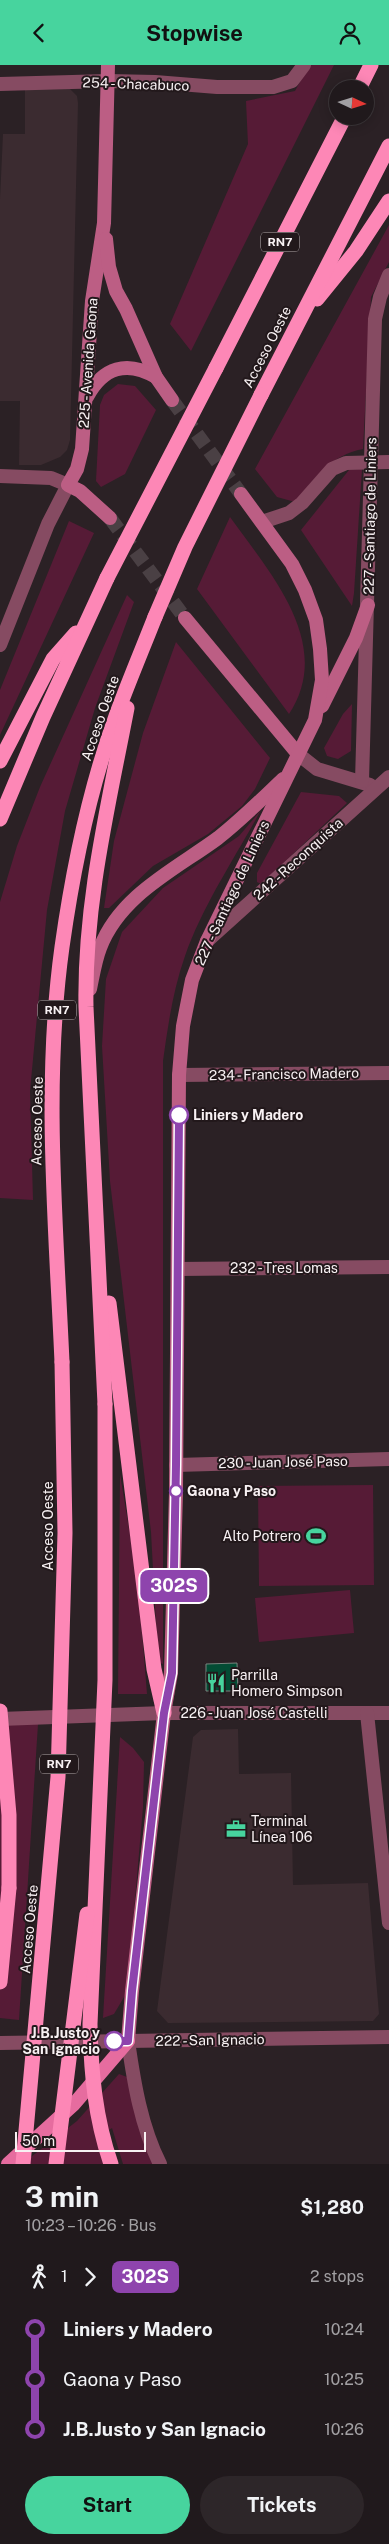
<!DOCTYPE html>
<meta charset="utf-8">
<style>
:root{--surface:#20191c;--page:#2d2629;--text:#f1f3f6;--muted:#a2a0a3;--line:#3d383b;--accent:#47d49e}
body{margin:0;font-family:"Public Sans",sans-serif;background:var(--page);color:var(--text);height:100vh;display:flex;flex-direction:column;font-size:19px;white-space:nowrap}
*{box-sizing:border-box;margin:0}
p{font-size:16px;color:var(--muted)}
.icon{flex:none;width:28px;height:28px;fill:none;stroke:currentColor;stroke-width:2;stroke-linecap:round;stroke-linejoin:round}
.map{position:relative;height:2099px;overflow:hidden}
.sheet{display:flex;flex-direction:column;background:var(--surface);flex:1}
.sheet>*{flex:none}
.badge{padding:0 10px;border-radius:8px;font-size:18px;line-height:32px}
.needle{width:32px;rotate:94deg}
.controls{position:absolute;left:329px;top:15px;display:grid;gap:10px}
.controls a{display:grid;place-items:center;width:45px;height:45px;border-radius:50%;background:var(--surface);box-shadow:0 2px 12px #0003,0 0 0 1px var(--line);font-size:25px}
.scale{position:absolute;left:15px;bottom:12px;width:131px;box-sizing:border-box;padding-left:5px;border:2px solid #f8f1f3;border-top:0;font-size:14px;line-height:18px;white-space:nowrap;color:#f8f1f3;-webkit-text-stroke:4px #22181b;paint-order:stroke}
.map>.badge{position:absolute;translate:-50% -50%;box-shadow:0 0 0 2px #fff}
.legs{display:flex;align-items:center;gap:8px;height:55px;padding:0 25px;font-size:16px}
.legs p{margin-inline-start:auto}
.head{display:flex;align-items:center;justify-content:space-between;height:85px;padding:0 25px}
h1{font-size:28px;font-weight:700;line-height:38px}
.button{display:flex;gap:10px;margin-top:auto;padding:10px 25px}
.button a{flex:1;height:58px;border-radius:30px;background:var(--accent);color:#111;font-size:20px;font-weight:700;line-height:58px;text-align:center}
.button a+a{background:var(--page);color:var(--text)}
ul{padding:0 25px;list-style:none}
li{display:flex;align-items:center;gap:18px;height:50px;font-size:19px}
li i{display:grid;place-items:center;width:8px;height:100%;margin:0 6px;background:currentColor}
li i::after{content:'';width:12px;height:12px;margin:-6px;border:4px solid;border-radius:50%;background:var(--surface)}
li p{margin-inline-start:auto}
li:first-child i{background:linear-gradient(#0000 50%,currentColor 0)}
li:last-child i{background:linear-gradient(currentColor 50%,#0000 0)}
header{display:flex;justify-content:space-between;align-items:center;height:65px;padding:0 25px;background:var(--accent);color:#111;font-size:22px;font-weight:700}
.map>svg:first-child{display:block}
.built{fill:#3b2b30}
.green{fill:#561b36}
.building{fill:#034c34;stroke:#78847e}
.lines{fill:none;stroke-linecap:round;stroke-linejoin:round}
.secondary-tunnel{stroke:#4a4044;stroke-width:14;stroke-dasharray:14 7;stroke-linecap:butt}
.minor{stroke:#864b62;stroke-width:14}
.tertiary{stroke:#864b62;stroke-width:14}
.secondary{stroke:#bc5e84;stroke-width:14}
.primary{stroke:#e66c9f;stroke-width:14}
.motorway{stroke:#fd87b6;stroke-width:15}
.motorway-bridge{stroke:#fd87b6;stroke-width:15}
.line-1-casing{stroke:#fff;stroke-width:11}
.line-1{stroke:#8e44ad;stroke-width:8}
.stop-1-dot{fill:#fff;stroke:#8e44ad;stroke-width:2.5}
.labels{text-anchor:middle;stroke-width:4;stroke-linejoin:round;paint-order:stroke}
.shield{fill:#22181b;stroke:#b8b0b2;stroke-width:1}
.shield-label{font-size:12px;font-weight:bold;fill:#f8f1f3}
.street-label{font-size:14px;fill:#f8f1f3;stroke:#22181b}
.stop-label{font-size:14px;font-weight:bold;fill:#f8f1f3;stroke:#22181b;text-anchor:start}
.poi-label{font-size:14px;fill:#f8f1f3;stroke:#22181b;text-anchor:start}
</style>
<header><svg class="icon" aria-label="back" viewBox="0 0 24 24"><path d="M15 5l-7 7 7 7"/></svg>Stopwise<svg class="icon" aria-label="person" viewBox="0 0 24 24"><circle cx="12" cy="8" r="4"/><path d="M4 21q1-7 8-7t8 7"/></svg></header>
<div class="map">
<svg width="389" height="2099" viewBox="0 0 389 2099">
<rect width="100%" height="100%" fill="#2b2125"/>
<g class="built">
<path d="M25 23H69L77 31 78 38 70 375 67 385 60 392 41 400H19L20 336H0V134L3 69H25Z"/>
<path d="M238 1664 239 1709 291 1708 293 1820 368 1818 379 1949 373 1956 168 1958 157 1946 193 1672 201 1665Z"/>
</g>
<g class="green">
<path d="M309 0H334L191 286 170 259 248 79 246 36 295 26Z"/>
<path d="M389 160V197L371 232 363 384C331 390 315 413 295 437L277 432 255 404Z"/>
<path d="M118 319 135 321 156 345 125 409 101 422 96 416 100 340 104 330Z"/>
<path d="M362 404 354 528 352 541 301 465 349 405Z"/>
<path d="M230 452C270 508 335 579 289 649L197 524Z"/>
<path d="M69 456 94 468 0 670V625Z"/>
<path d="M127 530 134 537 95 643 65 746 47 845 30 1026 33 1135 0 1133V837L17 781 40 722Z"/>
<path d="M176 577 270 693 255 724 242 741 208 769 153 801 109 843H104L114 776 143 668Z"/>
<path d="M352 639 351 686 338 694 327 691 324 683 343 649Z"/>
<path d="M301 727 339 731 347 738 261 819 257 817V808Z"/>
<path d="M261 745C235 793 203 840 185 891 173 925 168 960 163 996V1599L158 1597 151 1467 110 1116 102 981 106 914 122 867 163 823 239 771Z"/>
<path d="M120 1409 138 1518 147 1629H118Z"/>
<path d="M373 1420 374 1520 259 1521 258 1421Z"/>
<path d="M350 1525 354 1568 259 1577 255 1533Z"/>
<path d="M0 1659H38L19 1955 0 1953Z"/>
<path d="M120 1672 133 1683 144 1697 143 1742 127 1927 114 1949 103 1953Z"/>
<path d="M119 2009 127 2012 139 2063 154 2099H123L112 2063 97 2073 107 2099H22L77 2056Z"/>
</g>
<path class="building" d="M237 1598 238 1626H206V1599Z"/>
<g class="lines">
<g class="secondary-tunnel">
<path d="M172 335 241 429"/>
<path d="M110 453 185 553"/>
</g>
<g class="minor">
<path d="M0 19 108 16"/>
<path d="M262 457 289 448 302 438 332 404 346 398 389 397"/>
<path d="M179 1010 389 1008"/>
<path d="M178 1204 389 1202"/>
<path d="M176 1400 389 1394"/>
<path d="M164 1648H389"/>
<path d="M367 1648 389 1858"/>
<path d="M128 1976 389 1972"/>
</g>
<g class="tertiary">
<path d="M108 16 155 17 217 22H273L292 16 304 0"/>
<path d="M0 411 51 413 68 420 48 459 0 580"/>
<path d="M298 689 317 704 370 720"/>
<path d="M362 716 375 254 380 232 389 210"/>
<path d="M207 876 389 712"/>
<path d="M0 1654 164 1648"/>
<path d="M0 1978 128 1976C134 2018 141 2061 160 2099"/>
</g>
<g class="secondary">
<path d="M108 0 104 158 92 236 82 384 77 404 68 420 80 426 110 453"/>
<path d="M106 174 109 202 116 226 126 244 156 312 172 335"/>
<path d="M87 332C103 302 127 295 156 312"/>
<path d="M185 553 298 689"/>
<path d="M322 641 356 573 368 540"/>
<path d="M90 924C93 910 95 896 100 883 120 830 176 804 218 773 241 755 262 734 283 714"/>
<path d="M128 1976 132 1926 164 1648 171 1608 176 1427 179 1010 183 961 192 915 207 876 315 655 322 615 320 584 316 555 305 525 292 499 241 429"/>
</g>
<path class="primary" d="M8 2099 74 2039 128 1976"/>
<g class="motorway">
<path d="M359 24 371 0"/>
<path d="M317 234 356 186 389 136"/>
<path d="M216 303 345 51"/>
<path d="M261 330 389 81"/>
<path d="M0 696 53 594 76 568"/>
<path d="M0 754 43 652 107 513"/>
<path d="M109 1238 154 1604 164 1648"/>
<path d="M62 1297C56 1160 43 1019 62 882 73 804 89 725 116 651 128 618 142 585 155 552"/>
<path d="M105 1339 86 942C84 840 108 742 127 643"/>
<path d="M0 1917 9 1823"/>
</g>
<g class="motorway-bridge">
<path d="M107 513 216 303"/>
<path d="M155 552 185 482 261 330"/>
<path d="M105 1339V1615L90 1959C91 2007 95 2053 111 2099"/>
<path d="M0 1646 9 1750V1823"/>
<path d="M23 2099 58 1712 65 1468 62 1297"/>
<path d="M56 2099 87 1849"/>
</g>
</g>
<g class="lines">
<defs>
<path id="line-1" d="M114 1976H128L132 1926 164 1648 172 1608 176 1400 179 1050"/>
</defs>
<use href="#line-1" class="line-1-casing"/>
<use href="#line-1" class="line-1"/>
</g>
<defs>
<symbol id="stadium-bare" viewBox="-9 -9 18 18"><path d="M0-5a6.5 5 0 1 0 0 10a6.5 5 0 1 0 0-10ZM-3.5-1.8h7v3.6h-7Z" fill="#47d49e" stroke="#22181b" stroke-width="2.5" paint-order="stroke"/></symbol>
<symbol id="restaurant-bare" viewBox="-9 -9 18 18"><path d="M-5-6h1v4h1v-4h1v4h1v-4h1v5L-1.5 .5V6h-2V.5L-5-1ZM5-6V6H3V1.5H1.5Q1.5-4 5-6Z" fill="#47d49e" stroke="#22181b" stroke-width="2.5" paint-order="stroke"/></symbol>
<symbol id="office-bare" viewBox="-9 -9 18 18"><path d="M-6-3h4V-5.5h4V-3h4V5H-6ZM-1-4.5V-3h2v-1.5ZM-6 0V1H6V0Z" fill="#47d49e" stroke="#22181b" stroke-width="2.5" paint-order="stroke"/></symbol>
</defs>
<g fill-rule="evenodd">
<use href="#stadium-bare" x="302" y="1457" width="28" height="28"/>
<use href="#restaurant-bare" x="202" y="1604" width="28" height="28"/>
<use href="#office-bare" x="222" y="1750" width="28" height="28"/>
</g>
<g class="stop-1-dot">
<circle cx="179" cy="1050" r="9"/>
<circle cx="176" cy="1426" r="6"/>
<circle cx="114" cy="1976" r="9"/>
</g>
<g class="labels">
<g class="shield">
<rect x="261" y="167.5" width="38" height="19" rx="4"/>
<rect x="38" y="935.5" width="38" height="19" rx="4"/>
<rect x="40" y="1689.5" width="38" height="19" rx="4"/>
</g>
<g class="shield-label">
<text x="280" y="181">RN7</text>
<text x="57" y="949">RN7</text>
<text x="59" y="1703">RN7</text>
</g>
<g class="street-label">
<text transform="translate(136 19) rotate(2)" y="5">254 - Chacabuco</text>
<text transform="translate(267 282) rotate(-63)" y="5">Acceso Oeste</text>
<text transform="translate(88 298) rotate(-86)" y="5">225 - Avenida Gaona</text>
<text transform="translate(370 451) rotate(-89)" y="5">227 - Santiago de Liniers</text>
<text transform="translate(100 653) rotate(-71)" y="5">Acceso Oeste</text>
<text transform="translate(298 794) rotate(-42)" y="5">242 - Reconquista</text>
<text transform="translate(232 828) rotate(-65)" y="5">227 - Santiago de Liniers</text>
<text transform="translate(284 1009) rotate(-1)" y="5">234 - Francisco Madero</text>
<text transform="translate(37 1056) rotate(-89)" y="5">Acceso Oeste</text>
<text x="284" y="1208">232 - Tres Lomas</text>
<text transform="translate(283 1397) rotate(-1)" y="5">230 - Juan José Paso</text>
<text transform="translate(48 1461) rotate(-90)" y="5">Acceso Oeste</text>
<text x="254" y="1653">226 - Juan José Castelli</text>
<text transform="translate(29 1864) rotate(-85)" y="5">Acceso Oeste</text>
<text transform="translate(210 1975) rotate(-1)" y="5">222 - San Ignacio</text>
</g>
<g class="stop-label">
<text x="193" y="1055">Liniers y Madero</text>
<text x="187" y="1431">Gaona y Paso</text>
<text x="100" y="1973" text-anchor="end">J.B.Justo y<tspan x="100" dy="16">San Ignacio</tspan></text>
</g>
<g class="poi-label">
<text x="301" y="1476" text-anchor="end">Alto Potrero</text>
<text x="231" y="1615">Parrilla<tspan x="231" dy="16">Homero Simpson</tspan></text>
<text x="251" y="1761">Terminal<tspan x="251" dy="16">Línea 106</tspan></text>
</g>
</g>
</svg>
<div class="controls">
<a><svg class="needle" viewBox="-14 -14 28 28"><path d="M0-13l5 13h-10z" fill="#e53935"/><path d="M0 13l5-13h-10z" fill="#a2a0a3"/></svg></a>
</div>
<div class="scale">50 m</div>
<b class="badge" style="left:174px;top:1521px;background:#8e44ad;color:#fff">302S</b>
</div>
<section class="sheet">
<div class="head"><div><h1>3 min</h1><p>10:23 – 10:26 · Bus</p></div><b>$1,280</b></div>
<div class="legs"><svg class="icon" aria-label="walk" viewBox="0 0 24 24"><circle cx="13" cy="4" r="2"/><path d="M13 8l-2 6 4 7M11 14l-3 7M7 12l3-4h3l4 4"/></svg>1<svg class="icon" aria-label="forward" viewBox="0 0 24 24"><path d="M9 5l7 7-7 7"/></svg><b class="badge" style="background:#8e44ad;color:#fff">302S</b><p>2 stops</p></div>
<ul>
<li><i style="color:#8e44ad"></i><b>Liniers y Madero</b><p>10:24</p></li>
<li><i style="color:#8e44ad"></i><span>Gaona y Paso</span><p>10:25</p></li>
<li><i style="color:#8e44ad"></i><b>J.B.Justo y San Ignacio</b><p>10:26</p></li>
</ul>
<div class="button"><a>Start</a><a>Tickets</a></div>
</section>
